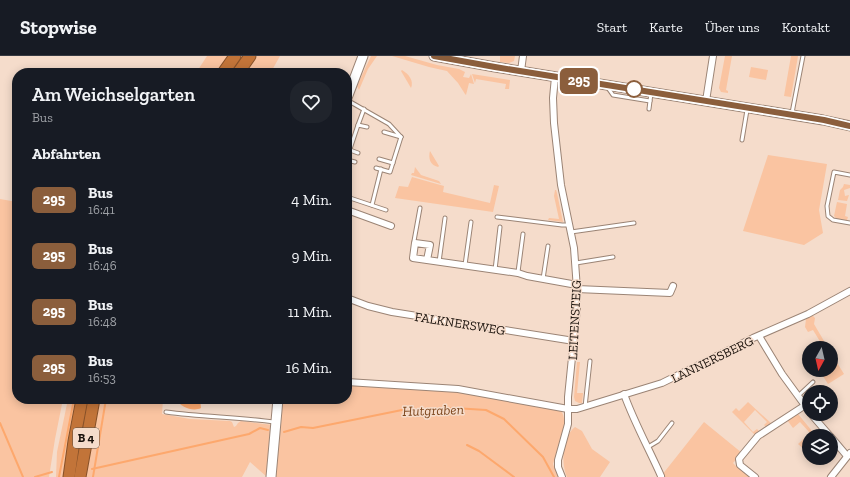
<!DOCTYPE html>
<html lang="de">
<meta charset="utf-8">
<style>
:root{--surface:#171b24;--page:#20242c;--text:#f1f3f6;--muted:#9ea1a6;--line:#363941}
body{margin:0;font-family:"Zilla Slab",serif;background:var(--page);color:var(--text);height:100vh;display:flex;flex-direction:column;font-size:15px;white-space:nowrap}
*{box-sizing:border-box;margin:0}
p{font-size:13px;color:var(--muted)}
.icon{flex:none;width:22px;height:22px;fill:none;stroke:currentColor;stroke-width:2;stroke-linecap:round;stroke-linejoin:round}
.map{position:relative;flex:1;overflow:hidden}
.drawer{position:absolute;left:12px;top:12px;width:340px;height:336px;display:flex;flex-direction:column;background:var(--surface);border-radius:16px;box-shadow:0 2px 10px #0003}
.drawer>*{flex:none}
.badge{padding:0 8px;border-radius:6px;font-size:14px;line-height:26px}
.needle{width:26px;rotate:188deg}
.buttons{position:absolute;left:802px;top:285px;display:grid;gap:8px}
.buttons a{display:grid;place-items:center;width:36px;height:36px;border-radius:50%;background:var(--surface);box-shadow:0 2px 10px #0003;font-size:20px}
.map>.badge{position:absolute;translate:-50% -50%;box-shadow:0 0 0 2px #fff}
h2{padding:0 20px;font-size:15px;line-height:36px}
.round{display:grid;place-items:center;flex:none;width:42px;height:42px;border-radius:16px;background:var(--page)}
.overview{display:flex;align-items:center;justify-content:space-between;height:68px;padding:0 20px}
h1{font-size:19px;font-weight:600;line-height:30px}
ul{padding:0;list-style:none}
li{display:flex;align-items:center;gap:12px;height:56px;padding:0 20px}
li div{flex:1}
li b{display:block;font-size:15px}
li em{font-style:normal}
li .badge{min-width:44px;font-weight:700;text-align:center}
header{display:flex;align-items:center;gap:24px;box-sizing:border-box;height:56px;padding:0 20px;background:var(--surface);border-bottom:1px solid var(--line)}
header strong{font-size:19px}
nav{display:flex;gap:22px;margin-inline-start:auto;font-size:14px}
.map>svg:first-child{display:block}
.green{fill:#fac4a1}
.water{fill:#fda86d}
.lines{fill:none;stroke-linecap:round;stroke-linejoin:round}
.stream{stroke:#fda86d;stroke-width:2}
.lane-casing{stroke:#9b8475;stroke-width:5}
.street-casing{stroke:#9b8475;stroke-width:8}
.secondary-casing{stroke:#9b8475;stroke-width:11}
.highway-casing{stroke:#875129;stroke-width:13}
.lane{stroke:#fff;stroke-width:3}
.street{stroke:#fff;stroke-width:6}
.secondary{stroke:#fff;stroke-width:9}
.highway{stroke:#c27439;stroke-width:11}
.line-casing{stroke:#fff;stroke-width:9}
.line{stroke:#8b5e3c;stroke-width:6}
.stop-dot{fill:#fff;stroke:#8b5e3c;stroke-width:2}
.labels{text-anchor:middle;stroke-width:3;stroke-linejoin:round;paint-order:stroke}
.shield{fill:#f5dccb;stroke:#5b4e45;stroke-width:1}
.shield-label{font-size:12px;font-weight:bold;fill:#19110b}
.street-label{font-size:13px;fill:#19110b;stroke:#f5dccb}
.water-label{font-size:14px;font-style:italic;fill:#7d461c;stroke:#f5dccb}
</style>
<header>
<strong>Stopwise</strong>
<nav><a>Start</a><a>Karte</a><a>Über uns</a><a>Kontakt</a></nav>
</header>
<div class="map">
<svg width="850" height="421" viewBox="0 0 850 421">
<rect width="100%" height="100%" fill="#f5dccb"/>
<g class="green">
<path d="M207 0H228L217 17H196Z"/>
<path d="M257 0H280L271 16 269 14 267 17H244Z"/>
<path d="M371 0H377L368 13 359 34 357 30Z"/>
<path d="M392 0H405L437 9 459 13 465 16 463 21 469 22 471 18 474 28 469 27 466 39 465 38 458 27 447 15 429 11Z"/>
<path d="M500 0H515L514 5 509 7 500 6Z"/>
<path d="M725 0H732L726 34 728 35V37L721 36 719 32Z"/>
<path d="M791 0H798L791 41 784 40Z"/>
<path d="M751 11 768 14 766 24 749 21Z"/>
<path d="M402 14C409 18 414 25 411 32L401 15Z"/>
<path d="M472 18 510 24 509 33H505L506 28 476 23 475 27Z"/>
<path d="M430 95 439 110 438 111C430 109 428 102 430 95Z"/>
<path d="M768 99 827 108 819 154 823 177 804 189 743 175Z"/>
<path d="M415 111 421 119 439 125 441 128 411 119 412 117H414Z"/>
<path d="M412 121 444 130 443 136 490 147 494 129 499 130 493 156 395 142 399 130 408 131Z"/>
<path d="M844 128 850 129V132L844 134 845 140 849 139 847 145 838 144 840 134 843 131Z"/>
<path d="M555 134H556L557 137 563 166 548 164 549 162 559 163 554 140Z"/>
<path d="M0 143 17 146V343H63L55 383 49 421H0Z"/>
<path d="M837 146 847 148 845 160 848 161 847 164 837 163 834 160Z"/>
<path d="M812 259 815 262 814 268 824 285H823L827 292H824L813 274 808 276 805 271 806 263Z"/>
<path d="M831 297 844 318 828 328 819 314H831Z"/>
<path d="M577 306H580L577 337H583L582 347H579L575 345 574 341Z"/>
<path d="M347 328 438 333 469 337 561 355C570 366 557 396 553 408L558 421H267L250 406 242 421H85L99 343H163L162 358 190 363 230 365 232 366 234 371 236 370 238 367 241 365 281 370 282 343H347Z"/>
<path d="M68 343H77L64 421H56L57 396Z"/>
<path d="M86 343H90L77 421H72Z"/>
<path d="M748 346 772 368 767 372 764 369 767 366 755 354 744 366 753 376 757 373 760 376 755 379 732 356 736 352 739 355Z"/>
<path d="M798 358 812 375 818 374 821 378 819 380H809V392L806 395 798 388 810 377 800 366 793 372 787 364Z"/>
<path d="M704 366 742 397 733 407 736 410H739L752 421H663L662 419Z"/>
<path d="M575 371 582 375 592 393 610 406 600 421H567C561 407 562 381 575 371Z"/>
</g>
<path class="water" d="M176 343H200L201 352C193 356 180 351 176 343Z"/>
<g class="lines">
<g class="stream">
<path d="M0 367 23 421"/>
<path d="M284 376 301 371 313 372 402 354 454 352 486 354 504 363 543 401 554 421"/>
<path d="M467 389 479 395 514 421"/>
<path d="M92 413 249 378 260 372 268 374"/>
<path d="M35 421 52 416"/>
<path d="M59 421 74 343"/>
<path d="M93 421 106 343"/>
</g>
<defs>
<g id="lane">
<path d="M608 32 613 39 650 45"/>
<path d="M347 44 389 68 401 81"/>
<path d="M649 53 651 37"/>
<path d="M792 57 803 0"/>
<path d="M358 69 364 53"/>
<path d="M384 76 401 81"/>
<path d="M742 84 747 54"/>
<path d="M350 94 358 97"/>
<path d="M347 102 358 69 367 71"/>
<path d="M379 103 393 107"/>
<path d="M347 104 355 106"/>
<path d="M376 112 390 116 401 81"/>
<path d="M850 119 834 116 827 150 828 160 833 164 850 167"/>
<path d="M347 141 386 154"/>
<path d="M372 149 381 113"/>
<path d="M497 161 562 169H569"/>
<path d="M571 176 634 167"/>
<path d="M415 187 414 185 420 152"/>
<path d="M439 206 445 162"/>
<path d="M576 207 613 201"/>
<path d="M465 209 471 166"/>
<path d="M495 214 500 171"/>
<path d="M518 216 523 178"/>
<path d="M543 223 548 190"/>
<path d="M798 340 813 326"/>
<path d="M585 351 590 305"/>
<path d="M166 356C202 361 238 361 274 366"/>
<path d="M648 391 658 385 672 367"/>
</g>
<g id="street">
<path d="M521 15 523 0"/>
<path d="M555 21 553 42 554 67 561 129 574 192 577 233V252L568 341V368L558 404V411L562 421"/>
<path d="M706 45 713 0"/>
<path d="M347 154 391 170"/>
<path d="M427 204 430 189 415 187 413 202 518 217 527 220 577 229"/>
<path d="M577 233 670 237 673 230"/>
<path d="M347 242 368 250 392 256 574 285"/>
<path d="M759 280 782 318 809 355"/>
<path d="M347 326 458 333 568 353H577L662 327 753 282 808 258 850 235"/>
<path d="M624 338C634 366 649 393 661 420"/>
<path d="M811 358 830 380"/>
<path d="M831 381 847 400"/>
<path d="M755 421 740 409 739 403 758 380 804 350"/>
<path d="M831 421 850 397"/>
</g>
<g id="secondary">
<path d="M434 0 495 11 823 64 850 70"/>
<path d="M347 42 363 0"/>
<path d="M271 421 278 343"/>
</g>
<g id="highway">
<path d="M223 17 235 0"/>
<path d="M238 17 250 0"/>
<path d="M69 421 74 385 82 343"/>
<path d="M80 421 94 343"/>
</g>
</defs>
<use href="#lane" class="lane-casing"/>
<use href="#street" class="street-casing"/>
<use href="#secondary" class="secondary-casing"/>
<use href="#highway" class="highway-casing"/>
<use href="#lane" class="lane"/>
<use href="#street" class="street"/>
<use href="#secondary" class="secondary"/>
<use href="#highway" class="highway"/>
</g>
<g class="lines">
<defs>
<path id="line" d="M434 0 495 11 824 64 850 70"/>
</defs>
<use href="#line" class="line-casing"/>
<use href="#line" class="line"/>
</g>
<circle class="stop-dot" cx="634" cy="33" r="8"/>
<g class="labels">
<rect class="shield" x="73" y="372" width="26" height="20" rx="3"/>
<g class="shield-label">
<text x="86" y="386">B 4</text>
</g>
<g class="street-label">
<text transform="translate(574 264) rotate(-87)" y="5">LEITENSTEIG</text>
<text transform="translate(460 267) rotate(9)" y="5">FALKNERSWEG</text>
<text transform="translate(712 303) rotate(-26)" y="5">LANNERSBERG</text>
</g>
<g class="water-label">
<text transform="translate(433 354) rotate(-2)" y="5">Hutgraben</text>
</g>
</g>
</svg>
<div class="buttons">
<a><svg class="needle" viewBox="-14 -14 28 28"><path d="M0-13l5 13h-10z" fill="#e53935"/><path d="M0 13l5-13h-10z" fill="#9ea1a6"/></svg></a>
<a><svg class="icon" aria-label="locate" viewBox="0 0 24 24"><circle cx="12" cy="12" r="6"/><path d="M12 2v4M12 18v4M2 12h4M18 12h4"/></svg></a>
<a><svg class="icon" aria-label="layers" viewBox="0 0 24 24"><path d="M12 4l9 5-9 5-9-5zM3 14l9 5 9-5"/></svg></a>
</div>
<b class="badge" style="left:579px;top:25px;background:#8b5e3c;color:#fff">295</b>
<section class="drawer">
<div class="overview"><div><h1>Am Weichselgarten</h1><p>Bus</p></div><a class="round"><svg class="icon" aria-label="heart" viewBox="0 0 24 24"><path d="M12 20l-8-8c-3-5 5-10 8-4 3-6 11-1 8 4z"/></svg></a></div>
<h2>Abfahrten</h2>
<ul>
<li><span class="badge" style="background:#8b5e3c;color:#fff">295</span><div><b>Bus</b><p>16:41</p></div><em>4 Min.</em></li>
<li><span class="badge" style="background:#8b5e3c;color:#fff">295</span><div><b>Bus</b><p>16:46</p></div><em>9 Min.</em></li>
<li><span class="badge" style="background:#8b5e3c;color:#fff">295</span><div><b>Bus</b><p>16:48</p></div><em>11 Min.</em></li>
<li><span class="badge" style="background:#8b5e3c;color:#fff">295</span><div><b>Bus</b><p>16:53</p></div><em>16 Min.</em></li>
</ul>
</section>
</div>
